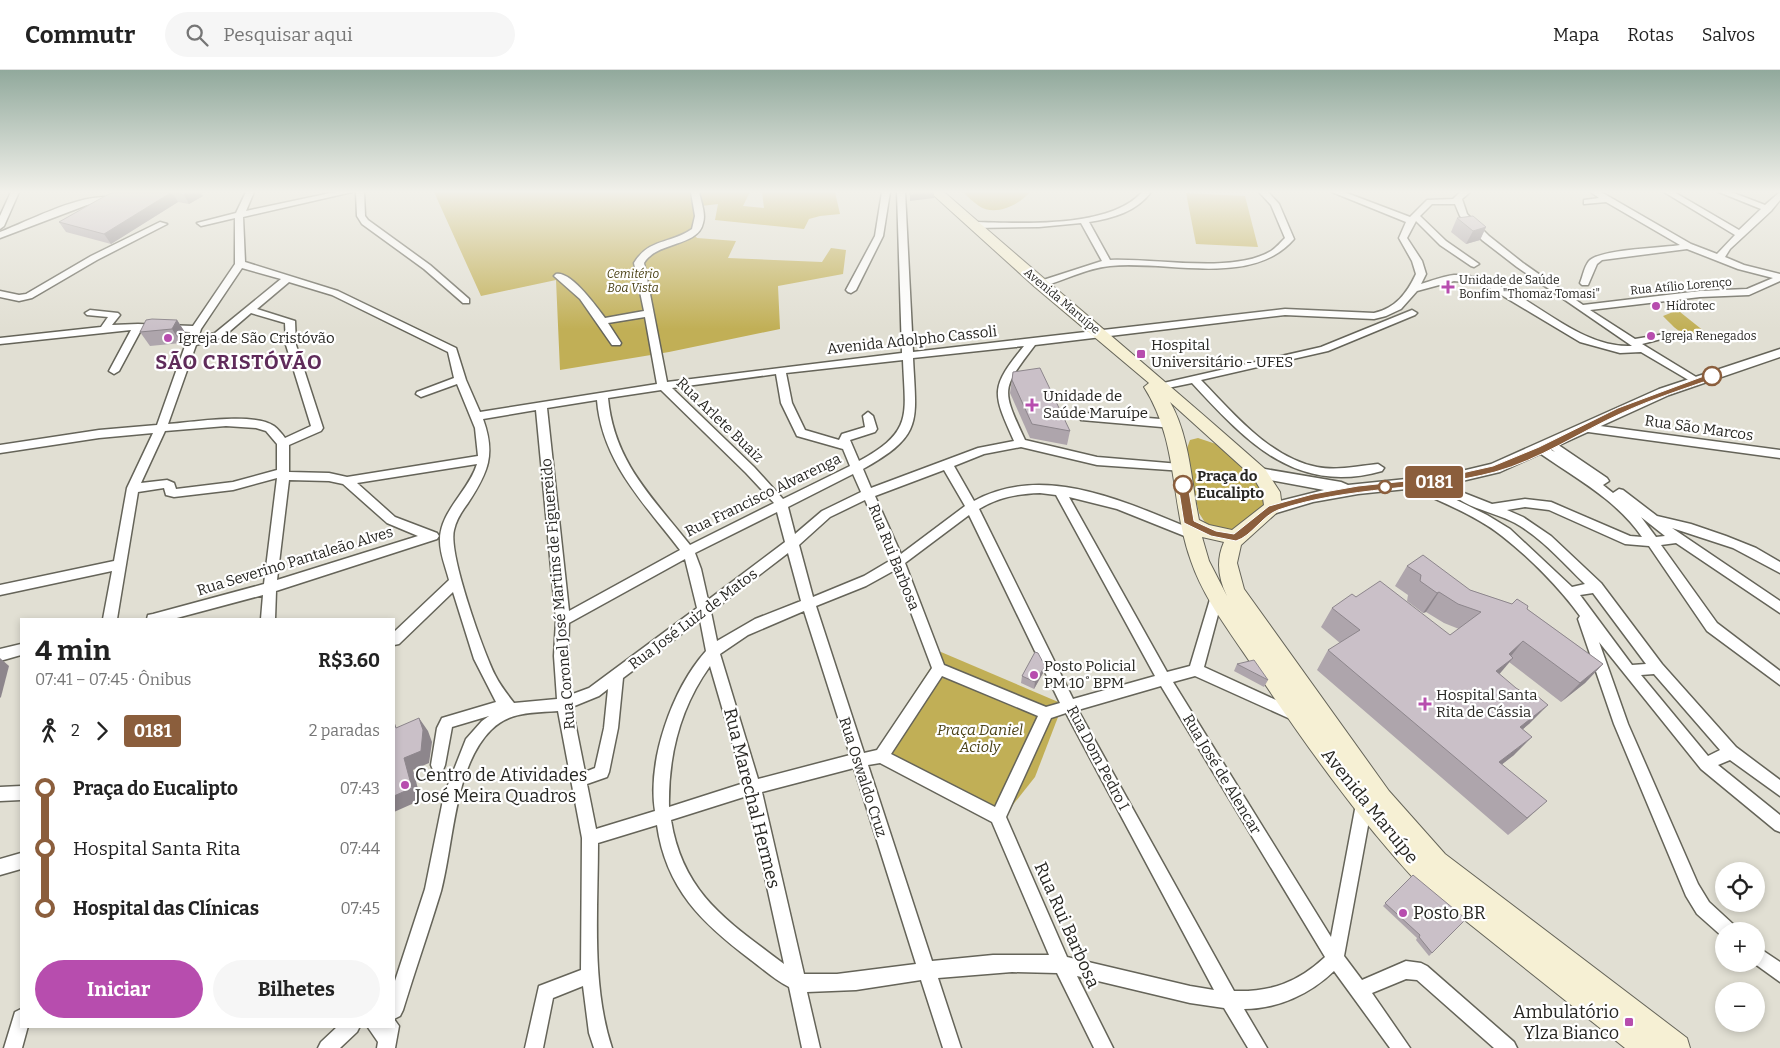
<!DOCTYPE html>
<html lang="pt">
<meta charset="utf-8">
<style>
:root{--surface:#fff;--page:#f6f6f6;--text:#222;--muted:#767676;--line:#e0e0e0;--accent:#b74dae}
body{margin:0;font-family:Bitter,serif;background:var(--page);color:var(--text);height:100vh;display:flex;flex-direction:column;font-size:19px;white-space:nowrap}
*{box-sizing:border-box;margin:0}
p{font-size:16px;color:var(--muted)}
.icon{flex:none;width:28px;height:28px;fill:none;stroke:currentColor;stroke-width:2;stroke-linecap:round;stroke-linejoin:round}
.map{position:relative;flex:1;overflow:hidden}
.panel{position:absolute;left:20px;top:548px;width:375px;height:410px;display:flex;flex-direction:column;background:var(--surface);border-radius:0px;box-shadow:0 2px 8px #0003}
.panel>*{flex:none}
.badge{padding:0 10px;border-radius:4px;font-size:18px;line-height:32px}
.fabs{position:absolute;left:1715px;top:792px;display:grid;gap:10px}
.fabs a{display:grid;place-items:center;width:50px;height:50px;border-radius:50%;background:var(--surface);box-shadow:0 2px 8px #0003;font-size:25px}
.map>.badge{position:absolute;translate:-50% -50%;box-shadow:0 0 0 2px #fff}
.legs{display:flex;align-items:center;gap:8px;height:55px;padding:0 15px;font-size:16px}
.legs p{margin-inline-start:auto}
.headline{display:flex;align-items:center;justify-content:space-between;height:85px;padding:0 15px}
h1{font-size:28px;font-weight:700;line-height:38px}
.button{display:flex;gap:10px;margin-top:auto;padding:10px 15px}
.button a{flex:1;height:58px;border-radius:30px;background:var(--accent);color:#fff;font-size:20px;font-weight:700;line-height:58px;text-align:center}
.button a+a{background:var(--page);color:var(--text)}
ul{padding:0 15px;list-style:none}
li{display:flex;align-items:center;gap:18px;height:60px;font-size:19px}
li i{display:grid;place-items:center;width:8px;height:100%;margin:0 6px;background:currentColor}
li i::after{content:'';width:12px;height:12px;margin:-6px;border:4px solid;border-radius:50%;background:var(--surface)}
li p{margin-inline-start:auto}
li:first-child i{background:linear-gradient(#0000 50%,currentColor 0)}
li:last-child i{background:linear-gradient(currentColor 50%,#0000 0)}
header{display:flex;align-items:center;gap:30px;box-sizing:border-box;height:70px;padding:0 25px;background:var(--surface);border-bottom:1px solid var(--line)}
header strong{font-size:24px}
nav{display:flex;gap:28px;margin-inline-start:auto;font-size:18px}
.search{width:350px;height:45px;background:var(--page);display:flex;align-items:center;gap:12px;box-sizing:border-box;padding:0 18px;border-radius:28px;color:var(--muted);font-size:19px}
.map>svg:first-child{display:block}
.green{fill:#c1af56}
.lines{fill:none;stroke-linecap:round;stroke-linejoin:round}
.minor-casing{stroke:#656459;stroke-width:3}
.tertiary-casing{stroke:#656459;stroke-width:3}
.secondary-casing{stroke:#656459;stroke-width:2}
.minor{fill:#fff;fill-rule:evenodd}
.tertiary{fill:#fff;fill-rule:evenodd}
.secondary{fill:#f6f0d4;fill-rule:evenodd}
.wall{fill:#aea5ac}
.shaded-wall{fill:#8d868c}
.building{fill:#cac0c8;stroke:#8d868c}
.line-1{fill:#8b5e3c;stroke:#fff}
.poi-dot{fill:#b74dae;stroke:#fff;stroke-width:2}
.stop-1-dot{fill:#fff;stroke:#8b5e3c;stroke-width:2.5}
.labels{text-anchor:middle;stroke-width:4.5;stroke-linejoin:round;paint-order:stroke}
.far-park-label{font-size:12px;font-style:italic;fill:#4b4217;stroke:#fff}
.far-poi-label{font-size:12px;fill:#272622;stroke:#fff;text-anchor:start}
.far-street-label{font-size:12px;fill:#272622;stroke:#fff}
.poi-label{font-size:15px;fill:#272622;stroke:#fff;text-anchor:start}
.street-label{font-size:15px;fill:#272622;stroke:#fff}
.stop-label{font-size:15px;font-weight:bold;fill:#272622;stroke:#fff;text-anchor:start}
.park-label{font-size:15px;font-style:italic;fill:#4b4217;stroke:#fff}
.near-poi-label{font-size:18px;fill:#272622;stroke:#fff;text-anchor:start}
.near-street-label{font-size:18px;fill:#272622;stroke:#fff}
.district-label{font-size:20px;font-weight:bold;letter-spacing:1px;fill:#5f2b5a;stroke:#fff}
</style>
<header>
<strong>Commutr</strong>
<div class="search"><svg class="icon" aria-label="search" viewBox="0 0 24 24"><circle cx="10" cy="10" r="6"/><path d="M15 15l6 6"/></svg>Pesquisar aqui</div>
<nav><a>Mapa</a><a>Rotas</a><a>Salvos</a></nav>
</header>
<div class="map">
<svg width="1780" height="978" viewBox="0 0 1780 978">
<rect width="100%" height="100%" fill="#e1dfd3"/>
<g class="green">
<path d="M434 122H750L743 136 764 138 762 122H835L840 144 820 146 809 149 804 159 715 150 718 134 693 137 695 154 691 161 697 168 736 171 728 188 822 192 831 178 846 180 843 204 778 216 780 259 669 282 560 300 556 210 481 226Z"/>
<path d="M963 122H1030C1019 135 995 147 979 136 973 132 968 127 963 122Z"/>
<path d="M1186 123 1245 126 1258 177 1196 174Z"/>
<path d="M1678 240 1680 242 1705 262C1680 266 1680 263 1663 246Z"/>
<path d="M1198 368 1216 374 1259 412 1268 425 1263 440 1233 463 1206 454 1199 443 1186 381 1190 370Z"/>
<path d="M941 582 1063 634 1035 707 1000 751 873 685Z"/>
</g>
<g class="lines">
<defs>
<g id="minor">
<path d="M11 122H19L4 156 0 159V146Z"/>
<path d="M246 122H254L246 141 335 122H352L243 147 245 192 338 221 456 278 466 310 480 342 657 314 645 247 608 253 621 273 620 275H612L580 229 554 206 556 204C571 201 596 236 605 248L644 241 634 193C649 168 671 174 692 159L695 146 691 122H699C701 132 706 144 703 153 698 177 657 171 644 193L667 312 902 283 897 122H905L913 282 1285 239 1374 243C1396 238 1407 223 1416 204L1412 191 1399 168 1406 152 1332 122H1344L1410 147 1427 130 1453 129 1460 122H1470L1462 129 1467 144 1489 166 1523 193 1583 235 1700 221 1747 219 1773 208 1738 199 1687 179 1602 190 1597 194 1588 215H1582L1580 213C1583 206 1584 197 1589 191 1600 179 1662 178 1680 175L1606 132 1584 134V130L1599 128 1591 122H1601L1691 174 1717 184 1735 165 1664 122H1674L1739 160 1761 139 1719 122H1731L1765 135 1780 122V130L1771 141 1730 179 1725 187 1744 195 1780 204V211L1749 225 1700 227 1590 240 1635 269 1665 264V268L1642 274 1701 310 1702 312 1697 315 1641 282 1620 283 1580 272 1483 214 1454 211 1417 221 1401 239 1386 246 1374 249 1285 245 1035 275C1001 320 1001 318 1025 370L1097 387 1180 394 1184 395 1186 398 1184 401 1097 395 1021 377 984 384 954 396 974 431C1044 392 1128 433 1196 461L1198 464 1192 469 1117 439 1069 427 1167 602 1190 596 1211 526 1212 522H1222L1223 526 1204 597 1302 642 1304 646 1302 650 1297 652 1195 606 1173 612 1331 867 1356 734 1359 729 1364 727 1369 729 1372 734 1344 886 1362 910 1406 891 1421 893 1427 896 1514 972 1517 978H1494L1417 910 1406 909 1372 923 1410 978H1390L1334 901C1310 924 1278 939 1244 939L1267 978H1248L1224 938 1190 933 1077 906 1113 978H1094L1057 903 1012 902 938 908 961 978H943L921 910 856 920 807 922 820 978H802L789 917C775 910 763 899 751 890 702 853 666 819 657 755L598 773C598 839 591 915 612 978H594L589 963 583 916 553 928 543 978H525L539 916 581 900 582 768 558 641C533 643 510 641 491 660 454 697 454 772 441 821 429 861 415 900 403 940L400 946 394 949V914L425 819 444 725 466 669 482 651 489 646 452 657 445 695 443 700 438 702 433 700 431 695 437 658 442 648 496 632 474 589 453 522 399 574 394 575V562L449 510C446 498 440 484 440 471 439 442 469 421 477 394L357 413 395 447 437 463 439 466 437 469 276 521 275 549H261L263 525 173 549H147L148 545 153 544 264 514 277 408 233 420 174 427 166 425 164 418 138 422 117 549H103L112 501 0 525V515L114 491 127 418 153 363 99 368 0 383V375L99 360 157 355 190 262 141 260 119 301 114 304 109 301 131 260 0 274V268L101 257 108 247 87 245 85 243 90 240 118 243 120 245 112 255 138 254 193 256 235 194V148L201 156 197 153 236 143ZM1432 134H1455L1460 146 1482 170 1517 197 1632 276C1567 279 1516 202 1454 205 1444 206 1431 211 1421 214L1426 204 1422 191 1407 168 1416 151 1440 175 1471 196 1474 197 1479 194 1446 171 1420 146ZM242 198 281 209 215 263 198 268 201 259ZM289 212 332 225 448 282 454 308 417 322 416 324 421 327 457 314 475 358 478 386 347 407 329 403 289 402V375L321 361 323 358 296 275 295 251 257 239ZM251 243 285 253 286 275 311 356 285 368C282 364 278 359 274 356 255 342 193 352 168 354L196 275 223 267ZM1024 276C990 318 992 322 1014 371L978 378 871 418 863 399C924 365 916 352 913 288ZM903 290C905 345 914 361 859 391L850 370 875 362 877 359 873 346 868 342 863 346 865 357 842 364 839 370 805 360 792 333 786 303ZM776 304 781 333 797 366 843 379 850 396 783 429 754 397 672 318ZM661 320 746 403 774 433 690 475C652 427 614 392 608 328ZM597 330C602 392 644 433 680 480L569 541 547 338ZM536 340 556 550 554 586 557 629 514 633C507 624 500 615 495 605 483 580 448 484 454 460 456 450 462 441 468 433 488 402 496 385 483 349ZM226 356 256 358 266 361 277 374V400L233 412 176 419 174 413 167 410 141 413 165 361ZM944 400 965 436 901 484 875 426ZM853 404 861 422 822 441 795 464 788 437ZM289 410 329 411 343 414 387 453 418 466 277 510ZM1040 423 1056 425 1155 606 1073 629 979 439C999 427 1017 424 1040 423ZM865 430 891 490 864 506 813 527 799 475 830 447ZM777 442 785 472 708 530 701 499 695 483ZM969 445 1060 633 1046 637 944 595 905 493ZM788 483 801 531 755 549 717 571 711 542ZM685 489 697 538 589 618 570 625 568 586 569 553ZM895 500 932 598 877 680 864 683 816 536 866 516ZM804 541 850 685 758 709 720 584 748 565ZM700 550 706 581C672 619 647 691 655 741L596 759 587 714 607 707 609 702 618 658 623 608ZM710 596 744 713 669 737C668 686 680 638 710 596ZM942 606 1038 646 995 737 891 684ZM1161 616 1325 887C1297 913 1271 922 1234 921L1078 640ZM608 619 604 658 595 698 585 702 572 637 599 626ZM1066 643 1214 920 1190 916 1067 887 1006 747 1051 648ZM880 693 992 752 1049 885H993L932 891 868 695ZM854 698 916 894 837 904H804L762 722ZM747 726 784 894C729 852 683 825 671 750Z"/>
<path d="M356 122H364L365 146 368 150 430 195 469 229V233H463L424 199 362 154 357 146Z"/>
<path d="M882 122H890L883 166 856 220 851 223 848 222 846 220 875 166Z"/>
<path d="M1142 122H1151C1136 142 1113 148 1089 152L1110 190C1155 188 1233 204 1271 181 1276 178 1281 172 1285 168L1271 135 1259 122H1268L1279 134 1294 169C1252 218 1167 190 1110 196 1086 198 1064 211 1040 217L1037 216V212L1102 191 1081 153 1039 157 973 158 969 155 973 152C1019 153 1110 159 1142 122Z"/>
<path d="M104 127 108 130 98 140 91 138 96 133 87 135 0 168V162C31 150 71 128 104 127Z"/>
<path d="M160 152 167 154 97 190 32 228 19 231 0 227V221L19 225 26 224 91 186Z"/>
<path d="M1412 240 1417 243 1415 245 1328 281 1201 310C1233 343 1270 388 1317 397 1337 401 1358 396 1378 394L1384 398 1382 401C1295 426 1245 370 1192 313L1163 319 1158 316 1159 314 1321 277Z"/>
<path d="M1085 343 1173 350 1178 354 1173 358 1081 350 1080 347Z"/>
<path d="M1585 354 1780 380V388L1581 361 1579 358Z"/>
<path d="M1551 370 1607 408 1609 411 1603 415 1613 423 1619 419 1623 420 1657 446 1691 454 1726 466 1756 478 1780 492V503L1733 478 1672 458 1780 531V543L1676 473 1661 475 1717 553 1780 601V615L1707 561 1649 476 1625 474 1549 440 1525 437 1507 440 1523 447 1551 466 1601 513 1662 594 1736 677 1780 710V726L1730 690 1718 695 1780 745V762L1775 760 1701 699 1599 572 1628 654 1698 814 1709 832 1734 855 1736 861H1724V868L1697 844 1686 826 1614 654 1578 549 1580 546C1560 518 1529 487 1502 466 1476 445 1440 432 1410 417L1408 414 1414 410 1418 411 1487 445 1510 459 1572 517 1585 514C1563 493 1542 468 1515 453 1488 439 1457 438 1439 410L1445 406 1449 407 1464 423 1492 434 1525 429 1551 432 1630 466 1642 467C1617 430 1574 407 1538 382L1536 379 1542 375 1555 382 1545 374ZM1641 447 1665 466 1656 467ZM1593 523 1646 594 1632 595 1580 525ZM1654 604 1720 680 1708 686 1641 605Z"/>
<path d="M21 574V585L0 591V579Z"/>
<path d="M21 716V730L0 731V717Z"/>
<path d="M21 783V799L0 805V789Z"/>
<path d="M1756 876 1780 892V912L1755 894Z"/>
<path d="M21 939V956H28L22 978H4L15 942Z"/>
<path d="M394 949 399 956 395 978H377L378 972 367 956H394Z"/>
<path d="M338 956H360L357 962 340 978H318L321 972Z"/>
</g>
<path id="tertiary" d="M1780 279V287L1669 325 1500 402 1445 415 1358 424 1313 432 1273 444 1268 442 1265 438 1268 434 1324 420 1259 408 1254 407 1252 403 1254 399 1259 398 1341 412 1348 415 1445 405 1491 394 1659 319Z"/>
<path id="secondary" d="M930 122H944C1050 215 1159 305 1265 399L1280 422 1282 438 1241 475 1237 493 1244 519 1389 721 1445 784 1687 968 1690 978H1625L1417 812C1355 745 1303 671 1252 595 1230 562 1204 529 1191 491 1170 433 1179 372 1144 317L1149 313 1035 217ZM1170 332 1253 407 1262 422 1264 435 1232 460 1209 455 1199 450C1191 411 1190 367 1170 332ZM1202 467 1224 472C1216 490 1218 508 1227 526L1209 491Z"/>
</defs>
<use href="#minor" class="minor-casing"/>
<use href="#tertiary" class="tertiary-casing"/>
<use href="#secondary" class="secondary-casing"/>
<use href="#minor" class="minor"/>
<use href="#tertiary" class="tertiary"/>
<use href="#secondary" class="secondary"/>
</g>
<g class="wall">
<path d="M113 122H204L201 124 203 126 189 134 178 132 111 174 66 162 59 152Z"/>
<path d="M1457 148 1486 157 1480 170 1466 174 1451 162Z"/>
<path d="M177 250 186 264 181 273 150 276 140 262Z"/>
<path d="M1013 302 1070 361 1067 375 1030 368 1010 323Z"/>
<path d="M1407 496 1470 520 1527 539 1603 594 1585 613 1561 632 1509 592 1499 603 1530 653 1523 659 1514 685 1502 694 1528 748 1508 765 1317 600 1328 580 1340 573 1321 557 1332 538 1356 527 1450 565 1459 559 1444 553 1426 542 1423 543 1407 531 1408 525 1395 516Z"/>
<path d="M1237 594 1268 610 1264 617 1234 601Z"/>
<path d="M1043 603 1034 619 1021 613 1022 606Z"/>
<path d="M1413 805 1432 883 1429 886 1416 870 1417 868 1383 836Z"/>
</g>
<g class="shaded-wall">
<path d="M172 122 178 132 111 174 104 164Z"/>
<path d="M187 122H204L201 124 203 126 189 134 184 125Z"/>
<path d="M927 122H934V128L910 131V125Z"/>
<path d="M1486 157 1480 170 1466 174 1473 161Z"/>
<path d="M177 250 186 264 181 273 172 259Z"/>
<path d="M1439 522 1426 542 1423 543 1437 523Z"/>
<path d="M1523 571 1507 591 1509 584Z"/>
<path d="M0 588 9 596 1 627 0 628Z"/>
<path d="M1513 588 1497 607 1496 601Z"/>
<path d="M1603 594 1585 613 1561 632 1580 613Z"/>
<path d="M1045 596 1043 603 1034 619 1035 612Z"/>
<path d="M1548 635 1530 653 1503 676 1520 657Z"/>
<path d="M419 648 428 661 432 672 429 693 413 700 421 730 394 742V726L404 688Z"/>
<path d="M1532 667 1514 685 1482 710 1499 692Z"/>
<path d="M1547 731 1528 748 1508 765 1527 748Z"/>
</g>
<g class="building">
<path d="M113 122H172L104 164 59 152 96 131Z"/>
<path d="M172 122H187L184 125Z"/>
<path d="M910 122H927L910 125Z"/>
<path d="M1473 146 1486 157 1473 161 1457 148Z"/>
<path d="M152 249 177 250 172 259 140 262 146 250Z"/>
<path d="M1040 298 1070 361 1032 354 1012 310 1013 302Z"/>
<path d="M1423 485 1470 520 1512 534 1517 529 1528 536 1527 539 1603 594 1580 613 1523 571 1509 584 1513 588 1496 601 1516 618 1532 628 1536 625 1548 635 1520 657 1532 667 1499 692 1547 731 1527 748 1328 580 1360 560 1332 538 1352 524 1356 527 1380 511 1450 565 1481 542 1458 534 1439 522 1437 523 1420 511 1421 505 1407 496Z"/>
<path d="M1035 582 1038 583 1045 596 1035 612 1022 606Z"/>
<path d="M1254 590 1268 610 1237 594Z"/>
<path d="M419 648 423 660 421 681 404 688 412 718 394 726V652L396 658Z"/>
<path d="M1413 805 1466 849 1432 883 1419 867 1420 865 1385 833Z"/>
</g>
<linearGradient id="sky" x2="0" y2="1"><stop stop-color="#91a99c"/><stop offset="0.47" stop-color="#f2f1eb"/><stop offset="1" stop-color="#f2f1eb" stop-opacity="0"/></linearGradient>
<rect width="1780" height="259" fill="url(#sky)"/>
<path class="line-1" d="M1712 303 1716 306 1715 308C1684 319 1652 329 1622 343 1580 362 1539 390 1495 402 1424 421 1348 416 1278 440 1262 446 1252 466 1236 471L1211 466 1184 453 1178 415 1183 412 1188 415 1194 451 1216 461 1234 464 1269 436 1313 424 1358 416 1444 407 1493 396 1539 377 1618 338Z"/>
<g class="poi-dot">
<path d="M1445.5 209.5h5v5h5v5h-5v5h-5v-5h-5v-5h5z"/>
<circle cx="1656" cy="236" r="5"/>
<circle cx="1651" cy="266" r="5"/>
<circle cx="168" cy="268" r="5"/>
<rect x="1136" y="279" width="10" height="10" rx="2.5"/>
<path d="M1029.5 327.5h5v5h5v5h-5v5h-5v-5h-5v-5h5z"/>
<circle cx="1034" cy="605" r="5"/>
<path d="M1422.5 626.5h5v5h5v5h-5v5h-5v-5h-5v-5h5z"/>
<circle cx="405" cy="715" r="5"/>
<circle cx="1403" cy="843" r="5"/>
<rect x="1624" y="947" width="10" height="10" rx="2.5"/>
</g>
<g class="stop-1-dot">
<circle cx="1712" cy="306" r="9"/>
<circle cx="1183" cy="415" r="9"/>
<circle cx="1385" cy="417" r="6"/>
</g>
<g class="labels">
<g class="far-park-label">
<text x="633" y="208">Cemitério<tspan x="633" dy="14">Boa Vista</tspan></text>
</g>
<g class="far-poi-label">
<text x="1459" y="214">Unidade de Saúde<tspan x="1459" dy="14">Bonfim "Thomaz Tomasi"</tspan></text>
<text x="1666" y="240">Hidrotec</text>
<text x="1661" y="270">Igreja Renegados</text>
</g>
<g class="far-street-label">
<text transform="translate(1681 216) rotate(-5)" y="4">Rua Atílio Lorenço</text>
<text transform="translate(1062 231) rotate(40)" y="4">Avenida Maruípe</text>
</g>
<g class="poi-label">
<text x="178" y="273">Igreja de São Cristóvão</text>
<text x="1151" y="280">Hospital<tspan x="1151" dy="17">Universitário - UFES</tspan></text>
<text x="1043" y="331">Unidade de<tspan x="1043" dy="17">Saúde Maruípe</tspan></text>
<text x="1044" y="601">Posto Policial<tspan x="1044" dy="17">PM 10˚ BPM</tspan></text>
<text x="1436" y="630">Hospital Santa<tspan x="1436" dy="17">Rita de Cássia</tspan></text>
</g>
<g class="street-label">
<text transform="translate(912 270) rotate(-6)" y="5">Avenida Adolpho Cassoli</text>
<text transform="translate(720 350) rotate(44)" y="5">Rua Arlete Buaiz</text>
<text transform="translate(1699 358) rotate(8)" y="5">Rua São Marcos</text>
<text transform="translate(763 425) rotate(-26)" y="5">Rua Francisco Alvarenga</text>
<text transform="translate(894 487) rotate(68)" y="5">Rua Rui Barbosa</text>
<text transform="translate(295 491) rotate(-17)" y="5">Rua Severino Pantaleão Alves</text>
<text transform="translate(558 524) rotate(-95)" y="5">Rua Coronel José Martins de Figuereido</text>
<text transform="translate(693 549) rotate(-37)" y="5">Rua José Luiz de Matos</text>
<text transform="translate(1098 688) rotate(62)" y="5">Rua Dom Pedro I</text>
<text transform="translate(1222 704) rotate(59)" y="5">Rua José de Alencar</text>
<text transform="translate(863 707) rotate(72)" y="5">Rua Oswaldo Cruz</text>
</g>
<g class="stop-label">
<text x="1197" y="411">Praça do<tspan x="1197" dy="17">Eucalipto</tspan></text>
</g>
<g class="park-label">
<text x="980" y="665">Praça Daniel<tspan x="980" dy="17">Acioly</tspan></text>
</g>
<g class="near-poi-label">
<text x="415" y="711">Centro de Atividades<tspan x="415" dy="21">José Meira Quadros</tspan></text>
<text x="1413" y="849">Posto BR</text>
<text x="1619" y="948" text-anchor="end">Ambulatório<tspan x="1619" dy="21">Ylza Bianco</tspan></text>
</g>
<g class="near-street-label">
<text transform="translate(752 728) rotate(76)" y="6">Rua Marechal Hermes</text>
<text transform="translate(1370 736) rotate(51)" y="6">Avenida Maruípe</text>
<text transform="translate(1067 855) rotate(66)" y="6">Rua Rui Barbosa</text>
</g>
<g class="district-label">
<text x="239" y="299">SÃO CRISTÓVÃO</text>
</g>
</g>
</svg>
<div class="fabs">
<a><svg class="icon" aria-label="locate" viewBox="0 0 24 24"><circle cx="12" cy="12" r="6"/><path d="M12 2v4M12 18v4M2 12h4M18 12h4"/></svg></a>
<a>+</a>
<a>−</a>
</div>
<b class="badge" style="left:1434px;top:412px;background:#8b5e3c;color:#fff">0181</b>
<section class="panel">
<div class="headline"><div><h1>4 min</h1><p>07:41 – 07:45 · Ônibus</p></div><b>R$3.60</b></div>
<div class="legs"><svg class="icon" aria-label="walk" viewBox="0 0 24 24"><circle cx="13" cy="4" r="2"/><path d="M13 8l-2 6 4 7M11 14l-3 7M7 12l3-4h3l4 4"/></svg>2<svg class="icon" aria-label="forward" viewBox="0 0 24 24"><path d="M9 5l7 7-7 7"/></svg><b class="badge" style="background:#8b5e3c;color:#fff">0181</b><p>2 paradas</p></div>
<ul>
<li><i style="color:#8b5e3c"></i><b>Praça do Eucalipto</b><p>07:43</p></li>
<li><i style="color:#8b5e3c"></i><span>Hospital Santa Rita</span><p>07:44</p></li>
<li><i style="color:#8b5e3c"></i><b>Hospital das Clínicas</b><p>07:45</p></li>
</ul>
<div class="button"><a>Iniciar</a><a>Bilhetes</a></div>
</section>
</div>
